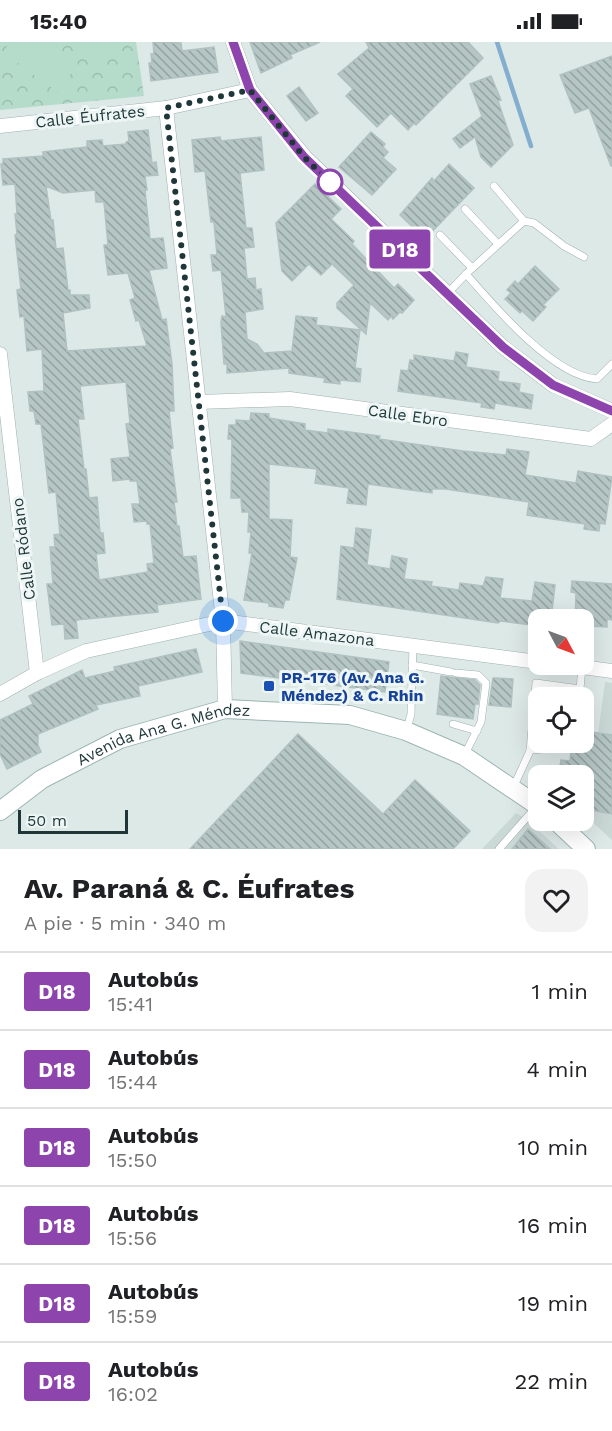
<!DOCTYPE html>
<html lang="es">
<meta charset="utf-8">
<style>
:root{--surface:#fff;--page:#f2f2f2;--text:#202124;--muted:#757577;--line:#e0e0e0}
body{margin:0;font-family:"Work Sans",sans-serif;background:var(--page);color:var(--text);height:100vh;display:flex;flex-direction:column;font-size:22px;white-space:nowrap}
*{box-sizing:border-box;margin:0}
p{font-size:20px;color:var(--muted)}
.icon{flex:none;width:33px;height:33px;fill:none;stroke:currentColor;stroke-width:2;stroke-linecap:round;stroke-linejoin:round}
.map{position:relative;height:807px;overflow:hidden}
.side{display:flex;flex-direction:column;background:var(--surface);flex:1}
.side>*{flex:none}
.badge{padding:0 12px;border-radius:4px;font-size:21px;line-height:39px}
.needle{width:39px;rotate:131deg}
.tools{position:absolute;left:528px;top:567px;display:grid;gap:12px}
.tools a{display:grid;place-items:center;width:66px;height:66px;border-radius:12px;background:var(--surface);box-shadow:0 6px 24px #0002;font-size:30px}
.scale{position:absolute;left:18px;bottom:15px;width:110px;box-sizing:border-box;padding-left:6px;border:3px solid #1f3738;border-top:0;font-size:16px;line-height:21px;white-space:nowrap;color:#1f3738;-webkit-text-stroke:4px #edf6f4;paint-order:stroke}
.you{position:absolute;width:30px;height:30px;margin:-15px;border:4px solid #fff;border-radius:50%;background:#1a73e8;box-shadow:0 0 0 9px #1a73e833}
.map>.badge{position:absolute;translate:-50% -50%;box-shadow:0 0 0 3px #fff}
.round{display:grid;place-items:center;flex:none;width:63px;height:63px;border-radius:18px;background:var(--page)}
.summary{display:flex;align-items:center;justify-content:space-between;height:102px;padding:0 24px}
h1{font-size:28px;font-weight:700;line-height:45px}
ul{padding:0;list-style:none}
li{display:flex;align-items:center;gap:18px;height:78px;padding:0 24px;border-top:2px solid var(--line)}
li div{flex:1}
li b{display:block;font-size:22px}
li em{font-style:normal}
li .badge{min-width:66px;font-weight:700;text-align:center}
.status{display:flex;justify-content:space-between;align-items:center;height:42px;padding:0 30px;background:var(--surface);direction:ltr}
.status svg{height:16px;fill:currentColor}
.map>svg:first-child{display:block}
.built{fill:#cbd9d6}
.park{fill:url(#park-crowns)}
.pitch{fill:#b5dbca}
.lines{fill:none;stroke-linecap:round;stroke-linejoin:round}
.stream{stroke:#84aecf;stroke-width:4.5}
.building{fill:url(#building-back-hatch);stroke:#b0c2c0;stroke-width:1.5;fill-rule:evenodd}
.service-casing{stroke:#a0b0af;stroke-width:8}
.minor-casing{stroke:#a0b0af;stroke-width:15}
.secondary-casing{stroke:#9cb5b3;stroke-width:20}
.service{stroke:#fff;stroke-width:7}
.minor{stroke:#fff;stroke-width:14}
.secondary{stroke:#fff;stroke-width:18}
.line-casing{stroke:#fff;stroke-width:14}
.line{stroke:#8e44ad;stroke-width:9}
.walk{stroke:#1f3738;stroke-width:6;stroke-dasharray:0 10.8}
.stop-dot{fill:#fff;stroke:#8e44ad;stroke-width:3}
.transit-dot{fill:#1a4fb4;stroke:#edf6f4;stroke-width:2}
.labels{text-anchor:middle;stroke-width:6;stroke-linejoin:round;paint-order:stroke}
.street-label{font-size:16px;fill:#1f3738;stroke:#edf6f4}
.transit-label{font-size:16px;font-weight:bold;fill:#164399;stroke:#edf6f4;text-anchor:start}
</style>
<div class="status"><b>15:40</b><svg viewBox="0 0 49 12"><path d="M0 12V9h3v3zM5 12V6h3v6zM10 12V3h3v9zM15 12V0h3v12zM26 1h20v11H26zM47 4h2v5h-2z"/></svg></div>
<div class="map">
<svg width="612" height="807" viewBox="0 0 612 807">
<defs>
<pattern id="park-crowns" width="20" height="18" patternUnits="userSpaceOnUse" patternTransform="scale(1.5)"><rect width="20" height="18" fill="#b5dbca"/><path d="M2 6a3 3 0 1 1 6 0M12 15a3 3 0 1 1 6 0" fill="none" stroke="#9bbdae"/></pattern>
<pattern id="building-back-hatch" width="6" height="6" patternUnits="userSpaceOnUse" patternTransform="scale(1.5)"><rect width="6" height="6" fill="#b5c6c4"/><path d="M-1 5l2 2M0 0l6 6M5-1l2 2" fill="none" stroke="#93a2a0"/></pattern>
</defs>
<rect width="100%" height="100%" fill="#dde9e7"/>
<g class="built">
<path d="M605 640 612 641V798L587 775Z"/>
<path d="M516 771 526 777 559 807H482Z"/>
</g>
<path class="park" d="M0 0H136L144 54 0 68Z"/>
<g class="pitch">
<path d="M10 0H48L78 22 57 50 3 10Z"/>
<path d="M71 0H113L99 20Z"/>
</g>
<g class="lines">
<path class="stream" d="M497 0 531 104"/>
</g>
<g class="building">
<path d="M153 0 181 1 182 9 214 5 218 30 151 39 149 21H152L151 12H154Z"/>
<path d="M250 0H320L290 13 292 16 261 31Z"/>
<path d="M366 0H468L483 16 416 83 414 81 408 88 391 71 377 85 346 54 353 47 338 32 369 6Z"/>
<path d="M612 14V124H611L589 66 575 71 560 33Z"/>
<path d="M491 34 501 58 498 59 513 103 491 125 481 115 475 95 460 106 453 97 482 74 470 42Z"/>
<path d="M299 45 318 71 306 79 287 54Z"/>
<path d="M148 88 152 121 156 120 158 133 145 134 147 148H145L150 197 163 196 167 226 149 228 162 278 166 277 172 322 174 369H169L173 406 170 407 177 460H174L177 484H179L183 515 196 514 201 557 157 563 158 570 76 578 78 596 65 597 64 582 52 583 47 542H53L50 505H55L54 493 60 492 56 450 49 451 41 382H36L34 369H30L28 350 44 349 42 307 27 309 24 274 20 275 17 248 21 247 15 193 17 192 15 172H17L15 142 3 143 1 122H3V117L43 114V110L87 105V99L102 98 103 104 126 102V100L129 99 128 90ZM46 144 63 151 95 148 96 160H104L108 203H104L108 233 128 231 135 256 130 258 136 279 139 278 147 304 67 309 63 271 90 266 89 253H70V248H68L63 206 56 207 53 178H51ZM126 340 130 381 126 382 130 415 111 417 113 439 130 437V439H137L140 462H132L134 480 147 479V482H150L154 521 147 522 148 530 99 538 96 512 105 511 103 491H100L97 455 89 456 86 427H84L78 377H84L80 344Z"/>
<path d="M371 90 385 102 383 105 388 110 383 116 396 127 372 153 339 125Z"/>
<path d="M220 95 221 99 261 95 264 128 240 131 246 186H252L254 205 244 206 247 237 255 236 256 248 261 247 263 267 245 270 247 297 257 302 264 311 292 309 296 274 317 276 316 283 360 288 355 326 361 327 360 340 340 338V342L324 340 325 336 289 331V326L227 331V322H224L221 281 222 274 226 275 221 228 213 229 211 213H217L214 180H211L205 129 195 130 192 98Z"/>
<path d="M449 122 474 146 425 197 400 173 432 136 434 139Z"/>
<path d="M315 142 341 167 331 177 354 199 352 202 394 246 398 242 414 258 402 271 400 270 393 277 391 274 388 278 370 261 366 292 337 266V261L354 243 332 222 321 233 309 222 292 239 282 229 276 181Z"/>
<path d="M535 224 559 247 543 263 546 265 533 279 522 269 520 271 505 257 511 251 507 248 515 239 518 242Z"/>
<path d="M456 310 468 312 466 325 499 330 498 339 520 342 519 350 533 353 531 367 495 361 494 367 481 365 482 361 398 349 401 328 408 329 410 318 414 319V313L454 319Z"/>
<path d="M251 371 269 372V376L305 382V388L328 391V387L380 394 379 397 463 409 506 413 507 407 529 410 525 433 576 441 578 429 612 435 605 482 600 481 599 489 584 487 585 482 527 473 529 460 446 447H432V451L368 442 366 463 347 461 349 446 315 441 317 427 269 422V477L292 478 290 515 297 516 289 558H285L283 566 269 564V561L244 558 252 511H249L251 490H248L249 470H242L241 456H231L232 397H228L229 383H236V378L250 379Z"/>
<path d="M356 486 371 488 367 523 390 527 392 514 407 517 404 537 432 540 431 544 459 548 460 541 483 544 486 535 503 537 500 556 532 559 535 540 555 543 551 578H538V584L501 579 498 581 337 557 341 504 354 506Z"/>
<path d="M572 539 612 542V578L607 577V585L589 584V579L575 578 576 551 571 550Z"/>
<path d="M240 599 389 620 385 650 241 631Z"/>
<path d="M196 607 202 630 138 644 140 654 96 663 98 667 38 692V703L41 710 7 727 0 712V678L33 662 29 654 82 628 85 636 115 629 114 625Z"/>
<path d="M441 634 475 638 480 643 478 662H475L473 677 437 672Z"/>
<path d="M493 636 513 637 511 665 489 663Z"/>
<path d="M584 689 612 693V772L591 768 593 756 584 755V734L559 732 561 718 570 719 572 700H584Z"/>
<path d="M298 692 383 772 415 738 470 789 453 807H190Z"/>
<path d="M528 787 550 807H512Z"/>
</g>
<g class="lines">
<defs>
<g id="service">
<path d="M465 167 498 202"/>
<path d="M524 179 534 181 564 204 584 215"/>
<path d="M440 193 472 226"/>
<path d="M466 232 524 179 494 144"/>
<path d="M447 252 466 232C494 264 553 334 597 337L612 322"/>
<path d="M412 623 451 630"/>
<path d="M456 631 478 633 486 641 481 680 464 714"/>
<path d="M576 656 580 647 582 625"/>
<path d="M453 682 477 689"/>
<path d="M407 687 411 672 413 603"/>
<path d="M530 708 557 706 559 700"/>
<path d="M513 746 530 709 536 641 580 647"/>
<path d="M499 807 536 765"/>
</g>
<g id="minor">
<path d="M233 0 250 48 305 115 503 305 553 343 612 369"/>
<path d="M166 66 223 579 225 667"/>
<path d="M0 84 166 66 250 48"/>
<path d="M0 312 37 631"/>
<path d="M198 360 290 357 591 397 612 382"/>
<path d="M560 622 612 629"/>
<path d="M0 652 37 631 86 609 223 579 538 620"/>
</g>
<g id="secondary">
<path id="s1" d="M0 769 42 737 120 697 225 667 350 673 406 689 464 714 538 764"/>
<path d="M555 778 586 807"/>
</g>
</defs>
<use href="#service" class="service-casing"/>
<use href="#minor" class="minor-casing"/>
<use href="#secondary" class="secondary-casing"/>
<use href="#service" class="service"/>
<use href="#minor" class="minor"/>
<use href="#secondary" class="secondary"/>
</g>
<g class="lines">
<defs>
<path id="line" d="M233 0 250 48 304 115 503 305 553 343 612 369"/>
</defs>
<use href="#line" class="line-casing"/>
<use href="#line" class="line"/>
<path class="walk" d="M223 579 166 66 250 48 304 115 336 146 330 140"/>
</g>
<circle class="stop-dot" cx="330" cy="140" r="12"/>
<rect class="transit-dot" x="263" y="638" width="12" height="12" rx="3"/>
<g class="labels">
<g class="street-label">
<text transform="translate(90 74) rotate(-6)" y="6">Calle Éufrates</text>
<text transform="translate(408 373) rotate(8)" y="6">Calle Ebro</text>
<text transform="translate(23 507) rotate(-97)" y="6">Calle Ródano</text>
<text transform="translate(317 591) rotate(7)" y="6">Calle Amazona</text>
<text dy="6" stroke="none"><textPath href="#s1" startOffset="184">Avenida Ana G. Méndez</textPath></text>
</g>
<g class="transit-label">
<text x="281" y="641">PR-176 (Av. Ana G.<tspan x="281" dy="18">Méndez) &amp; C. Rhin</tspan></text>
</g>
</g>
</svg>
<div class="tools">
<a><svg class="needle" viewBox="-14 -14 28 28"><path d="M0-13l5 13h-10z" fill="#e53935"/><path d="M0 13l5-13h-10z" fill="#757577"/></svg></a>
<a><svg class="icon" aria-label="locate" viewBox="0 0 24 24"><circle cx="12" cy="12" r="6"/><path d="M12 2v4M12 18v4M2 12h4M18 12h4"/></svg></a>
<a><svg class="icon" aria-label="layers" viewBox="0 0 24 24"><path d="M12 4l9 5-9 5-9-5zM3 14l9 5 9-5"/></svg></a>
</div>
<div class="scale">50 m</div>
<div class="you" style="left:223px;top:579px"></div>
<b class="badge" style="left:400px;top:207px;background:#8e44ad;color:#fff">D18</b>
</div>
<section class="side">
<div class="summary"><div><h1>Av. Paraná &amp; C. Éufrates</h1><p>A pie · 5 min · 340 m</p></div><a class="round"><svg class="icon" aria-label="heart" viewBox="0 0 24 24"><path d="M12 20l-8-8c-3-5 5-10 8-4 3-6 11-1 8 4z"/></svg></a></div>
<ul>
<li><span class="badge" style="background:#8e44ad;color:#fff">D18</span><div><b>Autobús</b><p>15:41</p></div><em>1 min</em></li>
<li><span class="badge" style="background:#8e44ad;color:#fff">D18</span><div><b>Autobús</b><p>15:44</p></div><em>4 min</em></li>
<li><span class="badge" style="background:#8e44ad;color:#fff">D18</span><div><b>Autobús</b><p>15:50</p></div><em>10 min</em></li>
<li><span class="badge" style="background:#8e44ad;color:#fff">D18</span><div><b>Autobús</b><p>15:56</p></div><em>16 min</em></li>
<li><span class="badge" style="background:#8e44ad;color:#fff">D18</span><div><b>Autobús</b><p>15:59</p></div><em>19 min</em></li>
<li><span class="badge" style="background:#8e44ad;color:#fff">D18</span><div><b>Autobús</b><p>16:02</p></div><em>22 min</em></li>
</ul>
</section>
